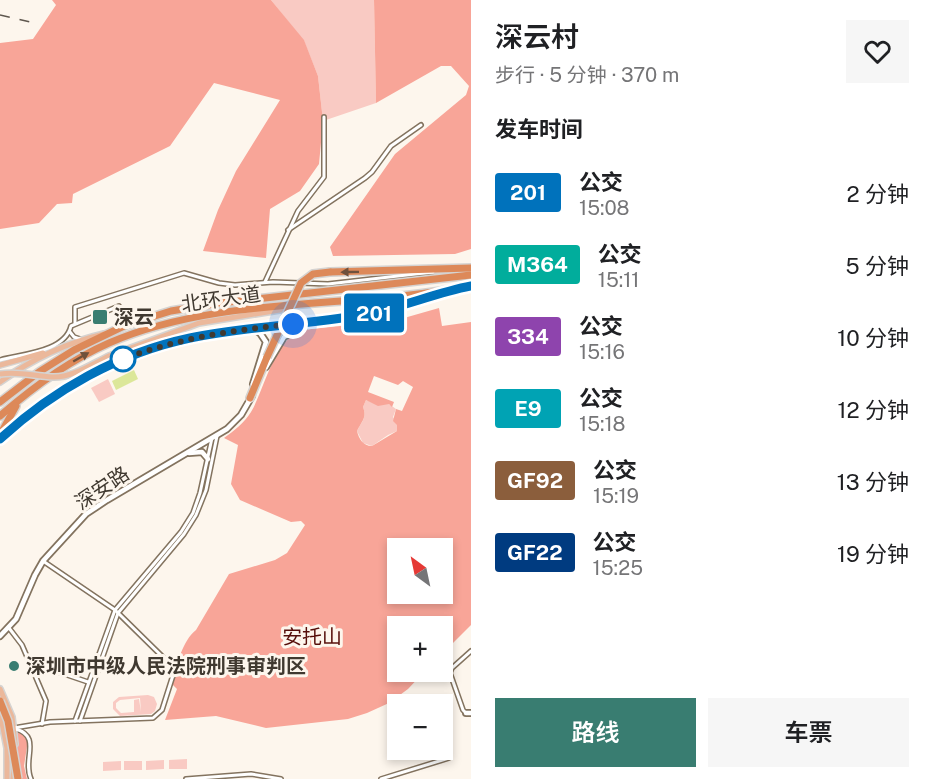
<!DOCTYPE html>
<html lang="zh">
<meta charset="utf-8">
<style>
:root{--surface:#fff;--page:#f6f6f6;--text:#202124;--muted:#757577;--accent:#397d71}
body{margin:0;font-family:"Public Sans","Noto Sans SC",sans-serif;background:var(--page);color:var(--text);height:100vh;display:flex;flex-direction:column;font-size:22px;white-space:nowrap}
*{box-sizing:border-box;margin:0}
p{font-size:20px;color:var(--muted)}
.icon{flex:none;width:33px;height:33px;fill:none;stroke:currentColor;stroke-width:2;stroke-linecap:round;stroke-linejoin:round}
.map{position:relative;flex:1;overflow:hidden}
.drawer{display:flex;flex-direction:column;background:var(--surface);width:462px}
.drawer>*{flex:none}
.badge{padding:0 12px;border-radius:4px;font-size:21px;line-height:39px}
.needle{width:39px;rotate:327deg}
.tools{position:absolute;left:387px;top:538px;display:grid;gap:12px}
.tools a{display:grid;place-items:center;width:66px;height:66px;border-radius:0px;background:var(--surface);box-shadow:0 3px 9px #0003;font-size:30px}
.you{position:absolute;width:30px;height:30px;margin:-15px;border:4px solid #fff;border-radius:50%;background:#1a73e8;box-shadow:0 0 0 9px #1a73e833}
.map>.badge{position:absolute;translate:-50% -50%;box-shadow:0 0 0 3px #fff}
h2{padding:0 24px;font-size:22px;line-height:54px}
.round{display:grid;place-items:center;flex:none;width:63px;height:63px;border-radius:0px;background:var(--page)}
.summary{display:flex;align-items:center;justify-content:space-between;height:102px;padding:0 24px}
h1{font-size:28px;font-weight:600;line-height:45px}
.action{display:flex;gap:12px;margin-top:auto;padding:12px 24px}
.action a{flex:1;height:69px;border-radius:0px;background:var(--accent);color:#fff;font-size:24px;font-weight:600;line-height:69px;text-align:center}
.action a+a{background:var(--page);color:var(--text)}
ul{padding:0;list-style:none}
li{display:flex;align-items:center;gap:18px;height:72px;padding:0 24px}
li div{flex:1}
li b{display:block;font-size:22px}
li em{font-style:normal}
li .badge{min-width:66px;font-weight:700;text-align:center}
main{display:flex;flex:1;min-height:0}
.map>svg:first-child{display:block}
.green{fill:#f9cac3;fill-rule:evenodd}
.forest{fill:#f8a598;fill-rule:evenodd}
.water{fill:#dce799}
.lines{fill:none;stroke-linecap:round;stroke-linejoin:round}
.street-casing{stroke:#83735f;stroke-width:6}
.secondary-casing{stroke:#83735f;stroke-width:8}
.primary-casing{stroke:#d5d3d1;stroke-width:8}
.highway-casing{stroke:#d5d3d1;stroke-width:10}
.street{stroke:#fff;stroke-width:3}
.secondary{stroke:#fff;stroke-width:4.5}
.primary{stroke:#ebb89b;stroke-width:5}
.highway{stroke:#dd8959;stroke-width:7}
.rail{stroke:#5e574e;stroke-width:1.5;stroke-dasharray:10 10;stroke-linecap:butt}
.primary-bridge-casing{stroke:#d5d3d1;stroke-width:8;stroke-linecap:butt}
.highway-bridge-casing{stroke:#d5d3d1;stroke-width:10;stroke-linecap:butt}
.primary-bridge{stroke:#ebb89b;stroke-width:5}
.highway-bridge{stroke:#dd8959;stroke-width:7}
.oneway{fill:#6f513c}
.line-casing{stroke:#fff;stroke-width:14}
.line{stroke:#0072bc;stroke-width:9}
.walk{stroke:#403930;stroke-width:6;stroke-dasharray:0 10.8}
.poi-dot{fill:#397d71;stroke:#fdf6ed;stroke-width:2}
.stop-dot{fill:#fff;stroke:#0072bc;stroke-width:3}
.labels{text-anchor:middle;stroke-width:6;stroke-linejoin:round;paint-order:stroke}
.street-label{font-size:20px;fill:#403930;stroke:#fdf6ed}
.poi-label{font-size:20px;font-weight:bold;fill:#403930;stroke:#fdf6ed;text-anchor:start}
.park-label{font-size:20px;fill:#560e0a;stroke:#fdf6ed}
</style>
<main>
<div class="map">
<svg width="471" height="779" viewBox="0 0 471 779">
<rect width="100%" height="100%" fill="#fdf6ed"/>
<g class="green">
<path d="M271 0H374L376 103 323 121 318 76 304 41Z"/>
<path d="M108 379 115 394 99 402 91 388Z"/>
<path d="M366 400 374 403 389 404 396 409 393 417 397 424V431L388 435 372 446 363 443 357 431C362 421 367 418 363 407Z"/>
<path d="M148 695 154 697 157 704 155 711 151 714 120 716 113 709V702L119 697ZM140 698 141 712 139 699 134 700V712L121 713 116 708V703L120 700Z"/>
<path d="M187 759V769H169V760Z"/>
<path d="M164 760V769L146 770V761Z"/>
<path d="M121 761V770L103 771V762Z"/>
<rect x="124" y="761" width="18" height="9"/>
</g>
<g class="forest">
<path d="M52 0H271L304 40 318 76 323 121 319 164 300 191 270 209 266 258 203 251 218 210 236 171 280 100 214 83 170 146 73 194 72 203 57 204 39 223 0 229V43L33 39 56 5Z"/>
<path d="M374 0H471V249L455 254 333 256 330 247 395 154 466 95 469 86 451 66H441L376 103Z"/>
<path d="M439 308 442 326 471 322V625L443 653 442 627H398V672H424L408 689 389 703 367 713 348 719 266 728 216 716 165 720 177 689 172 684C176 667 182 641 196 630L229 574 275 560 287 553 305 525 301 521 291 522 240 500 231 484 238 445 224 438C234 431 244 423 251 412 265 388 274 340 302 330L397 320ZM374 376 398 385 403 381 413 387 402 411 396 409 393 421 397 425V431L372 446C363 446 359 439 357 431 362 421 367 418 363 407L366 400 378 406 389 404 392 407 394 402 368 392ZM398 549H442V594H398Z"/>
<path d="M18 732 23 733 28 740 24 766 27 779H22L17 767 15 734Z"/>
</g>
<path class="water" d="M134 370 138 379 116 390 112 381Z"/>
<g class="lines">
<defs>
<g id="street">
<path d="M288 230 365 178 372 172 391 146 421 125"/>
<path d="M265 282 298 211 324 177V117"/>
<path d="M75 323V307L184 273 219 283 235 285 273 282 328 284 433 272"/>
<path d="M70 332 74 337 80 339"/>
<path d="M0 360C22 354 65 352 71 326L119 306"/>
<path d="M9 628 22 645 46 701 42 724"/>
<path d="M29 662 88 682"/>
<path d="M466 713 463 710 450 673 452 668 471 651"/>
<path d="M75 721 115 610 181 532 193 513 200 493 212 438"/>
<path d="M80 721 118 613 184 534 196 515 206 490 217 436"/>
<path d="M14 728 50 722 153 718 162 710 175 669 115 610 43 561"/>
<path d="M16 729C42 737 22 759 31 779"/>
<path d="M186 779 251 774 281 779"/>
<path d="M381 779 449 758"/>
</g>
<g id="secondary">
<path d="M252 328 260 333 266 342 253 384"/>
<path d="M266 367 284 337 309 324"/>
<path d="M189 453 202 452 208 459"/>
<path d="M0 636 16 619 35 575 43 561 86 514 107 500 227 429 241 415 252 396"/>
<path d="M466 713H471"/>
</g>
<g id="primary">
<path d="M109 356 199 323 292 308"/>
<path d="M0 365 43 353"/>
<path d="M0 382C32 359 65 343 104 334"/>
<path d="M0 439C69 376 148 342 240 329 281 324 322 322 362 315 391 310 418 301 446 293"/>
<path d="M0 689 12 717 15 744"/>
<path d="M0 713 7 748V779"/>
<path d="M13 779 14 766"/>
</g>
<g id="highway">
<path d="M330 272 471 268"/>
<path d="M250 398 267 357"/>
<path d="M0 402 39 372 74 350 126 325 171 311 220 303 471 275"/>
<path d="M0 416C33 387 68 361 109 343 219 295 354 309 471 286"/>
<path d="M0 435 16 406"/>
</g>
</defs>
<use href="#street" class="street-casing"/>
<use href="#secondary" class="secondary-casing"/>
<use href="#primary" class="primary-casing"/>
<use href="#highway" class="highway-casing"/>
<use href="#street" class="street"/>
<use href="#secondary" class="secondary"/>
<use href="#primary" class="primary"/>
<use href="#highway" class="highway"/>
<path class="rail" d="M0 15 35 23"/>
<defs>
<path id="primary-bridge" d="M0 374C18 371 34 376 52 377 72 378 92 364 109 356"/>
<g id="highway-bridge">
<path d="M267 357 301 283 313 274 330 272"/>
<path d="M0 701 8 721 18 779"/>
</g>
</defs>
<use href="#primary-bridge" class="primary-bridge-casing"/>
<use href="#highway-bridge" class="highway-bridge-casing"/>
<use href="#primary-bridge" class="primary-bridge"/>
<use href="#highway-bridge" class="highway-bridge"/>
</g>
<defs><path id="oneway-solid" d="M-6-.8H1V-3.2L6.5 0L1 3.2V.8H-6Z" transform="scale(1.5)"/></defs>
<g class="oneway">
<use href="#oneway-solid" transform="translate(350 272) rotate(179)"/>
<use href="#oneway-solid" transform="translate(81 357) rotate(-30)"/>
</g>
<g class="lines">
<defs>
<path id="line" d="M0 439C53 390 119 353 190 338 247 326 305 325 361 315 399 309 434 293 471 286"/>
</defs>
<use href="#line" class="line-casing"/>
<use href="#line" class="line"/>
<path class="walk" d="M123 359 121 360C177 338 234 330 293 324"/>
</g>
<g class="poi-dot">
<rect x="92" y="309" width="16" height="16" rx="3"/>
<circle cx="14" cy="666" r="6"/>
</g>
<circle class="stop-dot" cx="123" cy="359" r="12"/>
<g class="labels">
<g class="street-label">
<text transform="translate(221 299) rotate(-8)" y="7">北环大道</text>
<text transform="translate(102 488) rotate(-34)" y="7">深安路</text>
</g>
<g class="poi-label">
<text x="114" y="324">深云</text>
<text x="26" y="673">深圳市中级人民法院刑事审判区</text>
</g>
<g class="park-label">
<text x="312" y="644">安托山</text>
</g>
</g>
</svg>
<div class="tools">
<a><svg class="needle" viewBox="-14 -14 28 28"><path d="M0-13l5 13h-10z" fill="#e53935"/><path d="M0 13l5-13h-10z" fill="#757577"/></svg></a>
<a>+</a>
<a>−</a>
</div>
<div class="you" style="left:293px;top:324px"></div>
<b class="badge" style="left:374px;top:313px;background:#0072bc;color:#fff">201</b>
</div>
<section class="drawer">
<div class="summary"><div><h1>深云村</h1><p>步行 · 5 分钟 · 370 m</p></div><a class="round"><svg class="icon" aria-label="heart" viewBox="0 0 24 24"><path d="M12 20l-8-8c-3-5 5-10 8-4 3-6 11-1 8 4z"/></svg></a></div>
<h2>发车时间</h2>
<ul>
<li><span class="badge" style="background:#0072bc;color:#fff">201</span><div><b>公交</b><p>15:08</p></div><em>2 分钟</em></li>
<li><span class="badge" style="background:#01ad9c;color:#fff">M364</span><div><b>公交</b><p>15:11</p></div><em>5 分钟</em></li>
<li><span class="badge" style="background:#8e44ad;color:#fff">334</span><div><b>公交</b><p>15:16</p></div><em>10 分钟</em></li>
<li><span class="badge" style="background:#00a3b4;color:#fff">E9</span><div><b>公交</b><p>15:18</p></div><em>12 分钟</em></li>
<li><span class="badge" style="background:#8b5e3c;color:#fff">GF92</span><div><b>公交</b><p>15:19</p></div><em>13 分钟</em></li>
<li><span class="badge" style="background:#003b80;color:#fff">GF22</span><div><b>公交</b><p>15:25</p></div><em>19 分钟</em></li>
</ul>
<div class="action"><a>路线</a><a>车票</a></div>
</section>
</main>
